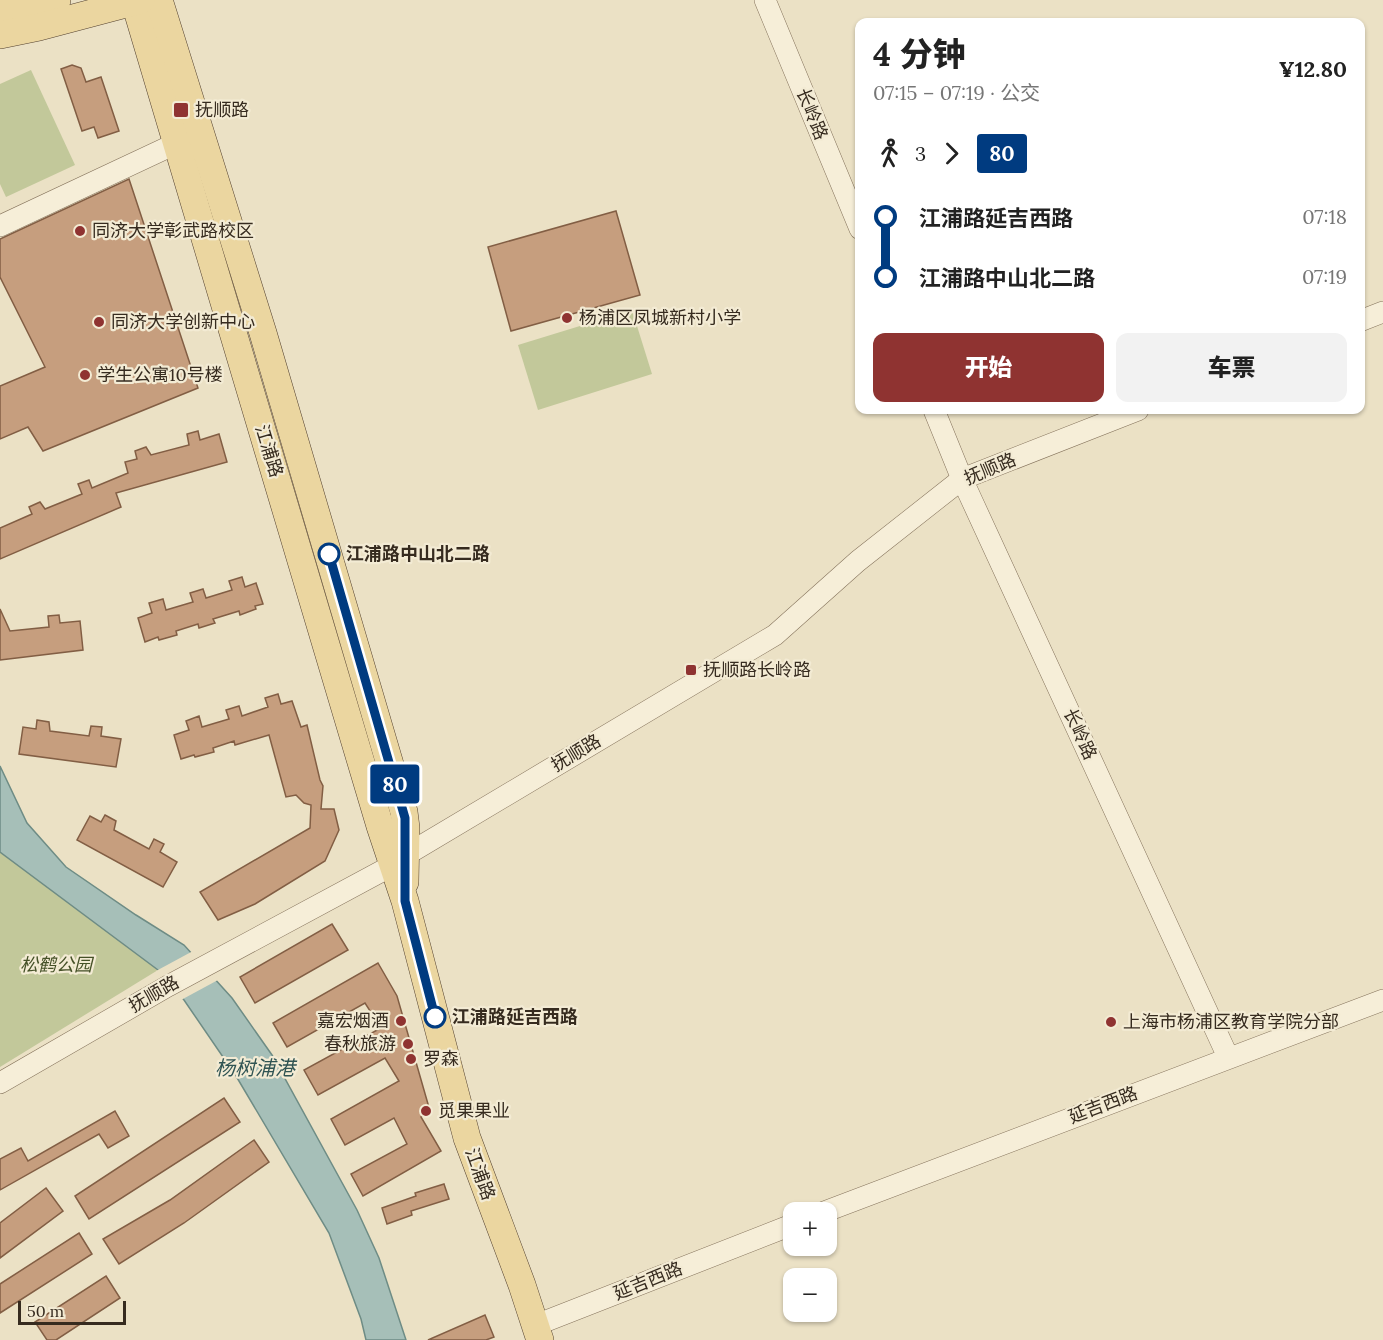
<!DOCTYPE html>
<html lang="zh">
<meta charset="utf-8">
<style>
:root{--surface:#fff;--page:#f2f2f2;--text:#222;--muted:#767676;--accent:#8f3331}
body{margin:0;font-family:Lora,"Noto Sans SC",serif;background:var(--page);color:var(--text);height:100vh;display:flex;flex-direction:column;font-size:22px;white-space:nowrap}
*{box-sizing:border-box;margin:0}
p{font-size:20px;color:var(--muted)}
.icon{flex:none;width:33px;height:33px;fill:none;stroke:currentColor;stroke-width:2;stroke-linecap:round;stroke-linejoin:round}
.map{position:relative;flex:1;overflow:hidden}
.drawer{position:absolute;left:855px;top:18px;width:510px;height:396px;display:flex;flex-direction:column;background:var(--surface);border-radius:12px;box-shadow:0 2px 4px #0004}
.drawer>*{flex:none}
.badge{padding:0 12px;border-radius:4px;font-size:21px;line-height:39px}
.controls{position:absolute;left:783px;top:1202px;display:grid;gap:12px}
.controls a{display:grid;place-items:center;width:54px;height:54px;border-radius:12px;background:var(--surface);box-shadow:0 2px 4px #0004;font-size:30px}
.scale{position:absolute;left:18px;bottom:15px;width:108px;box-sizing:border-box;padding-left:6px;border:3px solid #362b1f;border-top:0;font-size:16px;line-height:21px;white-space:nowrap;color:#362b1f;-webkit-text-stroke:4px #f3ebd4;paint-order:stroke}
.map>.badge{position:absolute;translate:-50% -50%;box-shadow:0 0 0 3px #fff}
.legs{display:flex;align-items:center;gap:9px;height:66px;padding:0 18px;font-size:20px}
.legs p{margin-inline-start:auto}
.headline{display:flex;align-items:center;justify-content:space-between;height:102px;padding:0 18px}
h1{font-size:33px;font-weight:800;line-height:45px}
.button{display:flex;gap:12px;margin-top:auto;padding:12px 18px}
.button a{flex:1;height:69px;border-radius:12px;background:var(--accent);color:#fff;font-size:24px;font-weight:800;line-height:69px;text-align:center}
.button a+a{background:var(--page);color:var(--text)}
ul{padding:0 18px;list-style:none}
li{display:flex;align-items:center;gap:21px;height:60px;font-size:22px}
li i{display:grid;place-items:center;width:9px;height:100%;margin:0 8px;background:currentColor}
li i::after{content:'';width:15px;height:15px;margin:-8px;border:4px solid;border-radius:50%;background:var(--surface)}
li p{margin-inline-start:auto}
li:first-child i{background:linear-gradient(#0000 50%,currentColor 0)}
li:last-child i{background:linear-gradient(currentColor 50%,#0000 0)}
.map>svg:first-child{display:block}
.green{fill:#c2c89a}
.water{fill:#a6bfb8;stroke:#6e8c85;stroke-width:1.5}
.pier{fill:#ebe1c5}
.building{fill:#c69e7e;stroke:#825e44;stroke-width:1.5}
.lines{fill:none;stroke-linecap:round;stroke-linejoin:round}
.minor-casing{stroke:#85735c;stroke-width:22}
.major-casing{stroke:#534130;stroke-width:28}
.minor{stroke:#f6eed8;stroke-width:21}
.major{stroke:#ebd6a0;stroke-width:27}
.line-1-casing{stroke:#fff;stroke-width:14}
.line-1{stroke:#003b80;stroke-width:9}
.poi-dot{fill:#8f3331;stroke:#f3ebd4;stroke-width:2}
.stop-1-dot{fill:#fff;stroke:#003b80;stroke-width:3}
.labels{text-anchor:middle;stroke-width:4.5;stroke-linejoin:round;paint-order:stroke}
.poi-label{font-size:18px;fill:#362b1f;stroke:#f3ebd4;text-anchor:start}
.street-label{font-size:18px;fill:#362b1f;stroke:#f3ebd4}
.stop-label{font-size:18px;font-weight:bold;fill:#362b1f;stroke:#f3ebd4;text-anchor:start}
.park-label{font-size:18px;font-style:italic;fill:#455127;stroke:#f3ebd4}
.water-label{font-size:20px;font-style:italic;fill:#305453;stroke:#f3ebd4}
</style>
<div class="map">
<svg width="1383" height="1340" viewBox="0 0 1383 1340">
<rect width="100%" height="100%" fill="#ebe1c5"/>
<g class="green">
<path d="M31 70 75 165 6 197 0 184V84Z"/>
<path d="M632 310 652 374 538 410 518 345Z"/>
<path d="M0 852 158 970 0 1067Z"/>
</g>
<path class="water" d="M0 766 27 823 66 867 136 915 184 945 232 998 272 1055 357 1210 379 1258 406 1340H366L361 1319 329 1233 236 1076 184 1000 158 970 0 852Z"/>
<path class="pier" d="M193 951 218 980 181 1000 156 971Z"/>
<g class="building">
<path d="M72 65 81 68 86 82 101 77 119 131 98 138 94 127 82 131 61 69Z"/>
<path d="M129 179 198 388 43 451 28 427 0 439V386L45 367 0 277V239Z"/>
<path d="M616 211 640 295 511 331 488 247Z"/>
<path d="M198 431 200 440 219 434 227 462 116 493 121 507 0 559V528L32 514 29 507 40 502 45 509 82 494 78 484 89 480 92 488 128 473 125 462 137 459 135 451 146 447 151 455 189 445 187 434Z"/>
<path d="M242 577 245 587 256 583 263 604 255 606 256 609 240 615 239 611 213 619 215 623 199 628 198 624 176 631 177 635 159 640 158 637 145 642 138 618 152 613 149 603 163 599 166 610 193 602 190 593 203 589 206 598 232 590 229 581Z"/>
<path d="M0 609 10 631 49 627 48 616 59 615 60 623 80 621 83 650 0 660Z"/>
<path d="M278 694 281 704 292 701 301 727 307 725 320 780 323 786 321 809H334L339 830 325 861 255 904 218 920 200 892 310 828 311 805 304 803 296 795 286 797 269 735 235 745 234 741 213 748 214 752 195 757 194 755 181 759 174 735 189 730 186 721 199 716 202 727 229 719 226 710 239 706 242 716 268 707 265 698Z"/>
<path d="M37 720 49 722 50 731 89 736 91 726 102 727 101 736 121 739 116 767 19 754 23 727 36 729Z"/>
<path d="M105 815 116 821 114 830 149 849 154 839 164 844 160 852 177 862 163 887 77 840 90 816 101 822Z"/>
<path d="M332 924 348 950 255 1003 240 977Z"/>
<path d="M378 963 397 996 430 1111 421 1117 441 1151 363 1196 351 1174 407 1144 394 1118 345 1145 331 1119 399 1081 385 1058 318 1095 304 1070 381 1028 365 1003 287 1047 273 1023Z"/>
<path d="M224 1098 240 1122 89 1219 75 1196Z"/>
<path d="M115 1111 129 1136 108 1148 99 1134 0 1190V1159L21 1148 28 1161Z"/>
<path d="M254 1140 269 1162 184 1223 119 1264 103 1239 170 1200Z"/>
<path d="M444 1184 449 1199 411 1211 412 1215 387 1224 382 1208 416 1196 415 1193Z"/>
<path d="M46 1188 63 1211 0 1258V1223Z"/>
<path d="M79 1233 92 1254 0 1313V1284Z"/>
<path d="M106 1276 120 1298 56 1340H47L35 1322Z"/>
<path d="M485 1315 494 1337 486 1340H428Z"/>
</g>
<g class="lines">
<defs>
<g id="minor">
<path d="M765 0 860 229"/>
<path d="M0 226 177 143"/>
<path d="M1360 321 1383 312"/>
<path d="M934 410 962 479 1228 1057"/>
<path d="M0 1083 168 986 393 865 406 855 775 635 858 561 962 479 1138 410"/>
<path d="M824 1212 1383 1000"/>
<path d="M536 1325 794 1224"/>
</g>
<g id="major">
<path d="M134 0 380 826 405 901 467 1138 522 1285 540 1340"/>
<path d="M159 0 263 333 404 812 406 828 405 882"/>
<path d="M0 13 57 0"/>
<path d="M0 35 39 27 141 0"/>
</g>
</defs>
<use href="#minor" class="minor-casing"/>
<use href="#major" class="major-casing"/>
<use href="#minor" class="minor"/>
<use href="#major" class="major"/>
</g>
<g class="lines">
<defs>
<path id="line-1" d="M329 554 405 818V901L435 1017"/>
</defs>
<use href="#line-1" class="line-1-casing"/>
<use href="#line-1" class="line-1"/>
</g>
<g class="poi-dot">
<rect x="173" y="102" width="16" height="16" rx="3"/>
<circle cx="80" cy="231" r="6"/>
<circle cx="567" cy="318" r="6"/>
<circle cx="99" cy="322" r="6"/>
<circle cx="85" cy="375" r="6"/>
<rect x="685" y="664" width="12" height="12" rx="3"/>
<circle cx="401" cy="1021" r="6"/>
<circle cx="1111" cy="1022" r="6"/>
<circle cx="408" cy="1044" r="6"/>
<circle cx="411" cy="1059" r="6"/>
<circle cx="426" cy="1111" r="6"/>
</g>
<g class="stop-1-dot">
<circle cx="329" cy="554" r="10"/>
<circle cx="435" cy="1017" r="10"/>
</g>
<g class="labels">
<g class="poi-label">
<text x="195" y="116">抚顺路</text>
<text x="92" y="237">同济大学彰武路校区</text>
<text x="579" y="324">杨浦区凤城新村小学</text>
<text x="111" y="328">同济大学创新中心</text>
<text x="97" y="381">学生公寓10号楼</text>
<text x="703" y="676">抚顺路长岭路</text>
<text x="389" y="1027" text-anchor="end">嘉宏烟酒</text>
<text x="1123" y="1028">上海市杨浦区教育学院分部</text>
<text x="396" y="1050" text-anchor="end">春秋旅游</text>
<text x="423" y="1065">罗森</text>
<text x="438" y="1117">觅果果业</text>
</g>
<g class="street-label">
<text transform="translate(812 114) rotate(68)" y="6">长岭路</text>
<text transform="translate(269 451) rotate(73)" y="6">江浦路</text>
<text transform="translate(990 469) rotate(-23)" y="6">抚顺路</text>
<text transform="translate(1080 734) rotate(65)" y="6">长岭路</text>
<text transform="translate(576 753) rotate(-31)" y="6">抚顺路</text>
<text transform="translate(154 994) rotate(-30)" y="6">抚顺路</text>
<text transform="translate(1103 1105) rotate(-21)" y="6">延吉西路</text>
<text transform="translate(480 1174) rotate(70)" y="6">江浦路</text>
<text transform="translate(648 1281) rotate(-22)" y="6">延吉西路</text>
</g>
<g class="stop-label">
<text x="346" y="560">江浦路中山北二路</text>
<text x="452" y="1023">江浦路延吉西路</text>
</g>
<g class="park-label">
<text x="56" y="971">松鹤公园</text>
</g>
<g class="water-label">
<text x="255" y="1075">杨树浦港</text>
</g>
</g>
</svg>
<div class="controls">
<a>+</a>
<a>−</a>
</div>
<div class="scale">50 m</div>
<b class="badge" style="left:395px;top:784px;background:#003b80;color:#fff">80</b>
<section class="drawer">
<div class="headline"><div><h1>4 分钟</h1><p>07:15 – 07:19 · 公交</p></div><b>¥12.80</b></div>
<div class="legs"><svg class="icon" aria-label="walk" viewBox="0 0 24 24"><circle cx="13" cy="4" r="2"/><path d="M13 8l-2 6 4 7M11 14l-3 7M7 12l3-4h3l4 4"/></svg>3<svg class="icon" aria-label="forward" viewBox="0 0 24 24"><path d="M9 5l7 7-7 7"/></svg><b class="badge" style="background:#003b80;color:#fff">80</b></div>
<ul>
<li><i style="color:#003b80"></i><b>江浦路延吉西路</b><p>07:18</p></li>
<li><i style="color:#003b80"></i><b>江浦路中山北二路</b><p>07:19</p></li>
</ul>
<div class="button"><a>开始</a><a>车票</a></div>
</section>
</div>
